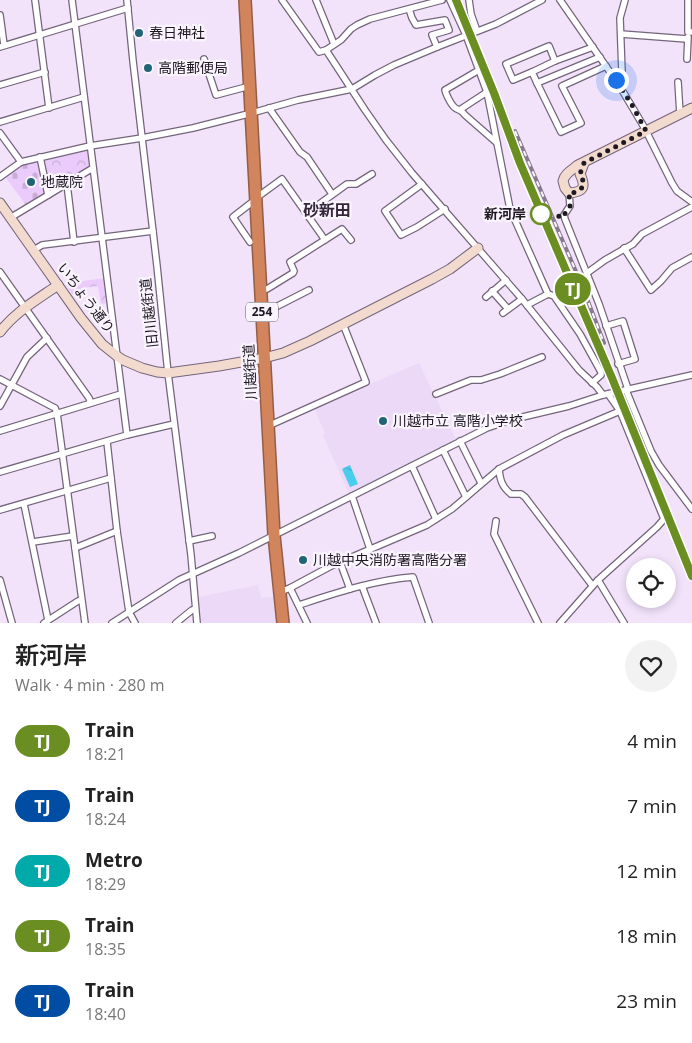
<!DOCTYPE html>
<meta charset="utf-8">
<style>
:root{--surface:#fff;--page:#f2f2f2;--text:#222;--muted:#767676}
body{margin:0;font-family:"Open Sans","Noto Sans JP",sans-serif;background:var(--page);color:var(--text);height:100vh;display:flex;flex-direction:column;font-size:19px;white-space:nowrap}
*{box-sizing:border-box;margin:0}
p{font-size:16px;color:var(--muted)}
.icon{flex:none;width:28px;height:28px;fill:none;stroke:currentColor;stroke-width:2;stroke-linecap:round;stroke-linejoin:round}
.map{position:relative;height:623px;overflow:hidden}
.sheet{display:flex;flex-direction:column;background:var(--surface);flex:1}
.sheet>*{flex:none}
.badge{padding:0 10px;border-radius:16px;font-size:18px;line-height:32px}
.controls{position:absolute;left:626px;top:558px;display:grid;gap:10px}
.controls a{display:grid;place-items:center;width:50px;height:50px;border-radius:50%;background:var(--surface);box-shadow:0 2px 8px #0003;font-size:25px}
.you{position:absolute;width:25px;height:25px;margin:-12px;border:4px solid #fff;border-radius:50%;background:#1a73e8;box-shadow:0 0 0 8px #1a73e833}
.map>.badge{position:absolute;translate:-50% -50%;box-shadow:0 0 0 2px #fff}
.round{display:grid;place-items:center;flex:none;width:52px;height:52px;border-radius:26px;background:var(--page)}
.summary{display:flex;align-items:center;justify-content:space-between;height:85px;padding:0 15px}
h1{font-size:24px;font-weight:600;line-height:38px}
ul{padding:0;list-style:none}
li{display:flex;align-items:center;gap:15px;height:65px;padding:0 15px}
li div{flex:1}
li b{display:block;font-size:19px}
li em{font-style:normal}
li .badge{min-width:55px;font-weight:700;text-align:center}
.map>svg:first-child{display:block}
.built{fill:#ecd8f7}
.forest{fill:url(#forest-crowns)}
.cemetery{fill:url(#cemetery-stones)}
.water{fill:url(#water-ripples)}
.lines{fill:none;stroke-linecap:round;stroke-linejoin:round}
.street-casing{stroke:#73657a;stroke-width:8}
.secondary-casing{stroke:#73657a;stroke-width:11}
.highway-casing{stroke:#935e47;stroke-width:14}
.street{stroke:#fff;stroke-width:5.5}
.secondary{stroke:#f2dace;stroke-width:9}
.highway{stroke:#d2845c;stroke-width:11}
.rail-casing{stroke:#867b8c;stroke-width:4}
.rail{stroke:#faf4fe;stroke-width:2;stroke-dasharray:5.5;stroke-linecap:butt}
.line-casing{stroke:#fff;stroke-width:11}
.line{stroke:#6b8e23;stroke-width:8}
.walk{stroke:#1e1821;stroke-width:5;stroke-dasharray:0 9}
.poi-dot{fill:#216477;stroke:#faf4fe;stroke-width:2}
.stop-dot{fill:#fff;stroke:#6b8e23;stroke-width:2.5}
.labels{text-anchor:middle;stroke-width:4.5;stroke-linejoin:round;paint-order:stroke}
.shield{fill:#faf4fe;stroke:#605a63;stroke-width:1}
.shield-label{font-size:12px;font-weight:bold;fill:#1e1821}
.poi-label{font-size:14px;fill:#1e1821;stroke:#faf4fe;text-anchor:start}
.stop-label{font-size:14px;font-weight:bold;fill:#1e1821;stroke:#faf4fe;text-anchor:end}
.street-label{font-size:14px;fill:#1e1821;stroke:#faf4fe}
.quarter-label{font-size:16px;font-weight:bold;fill:#33273a;stroke:#faf4fe}
</style>
<div class="map">
<svg width="692" height="623" viewBox="0 0 692 623">
<defs>
<pattern id="forest-crowns" width="20" height="18" patternUnits="userSpaceOnUse" patternTransform="scale(1.25)"><rect width="20" height="18" fill="#eacbfb"/><path d="M2 6a3 3 0 1 1 6 0M12 15a3 3 0 1 1 6 0" fill="none" stroke="#c8aed7"/></pattern>
<pattern id="cemetery-stones" width="16" height="16" patternUnits="userSpaceOnUse" patternTransform="scale(1.25)"><rect width="16" height="16" fill="#eacbfb"/><path d="M2 7V4a2 2 0 0 1 4 0v3zM10 15v-3a2 2 0 0 1 4 0v3z" fill="#c8aed7"/></pattern>
<pattern id="water-ripples" width="26" height="14" patternUnits="userSpaceOnUse" patternTransform="scale(1.25)"><rect width="26" height="14" fill="#48cdec"/><path d="M2 4q2-2 4 0t4 0M15 11q2-2 4 0t4 0" fill="none" stroke="#3fafca"/></pattern>
</defs>
<rect width="100%" height="100%" fill="#f2e3fb"/>
<g class="built">
<path d="M419 363 456 440 349 494 323 435 325 433 314 408Z"/>
<path d="M258 585 261 598 273 597 278 623H201L198 597Z"/>
</g>
<g class="forest">
<path d="M87 151 89 152 91 167 51 191 49 190 43 161Z"/>
<path d="M105 278 108 303 101 304 98 286 81 288 80 294 77 296 75 294H72L66 285 82 282V281Z"/>
</g>
<path class="cemetery" d="M38 161 40 162 46 193 26 205 6 178 22 165Z"/>
<path class="water" d="M350 465 358 484 350 487 342 469Z"/>
<g class="lines">
<defs>
<g id="street">
<path d="M35 0 49 108"/>
<path d="M72 0 127 435"/>
<path d="M127 0 133 61 157 266 168 373 191 555 197 623"/>
<path d="M282 0 319 52 326 50 365 110 386 140 412 173 522 299 579 370 597 387 603 395"/>
<path d="M316 0 334 44"/>
<path d="M450 0 466 35 487 92 510 209 548 294"/>
<path d="M469 0 471 14 477 31"/>
<path d="M560 0 619 85"/>
<path d="M625 0 620 18 622 73 619 85 644 127 672 183 677 191 692 202"/>
<path d="M688 0V32H692"/>
<path d="M409 9 412 18 416 25 445 20 449 30 432 35 437 47"/>
<path d="M0 15 4 45"/>
<path d="M621 34 687 39"/>
<path d="M0 47 128 8"/>
<path d="M326 50 341 40 351 29 357 25 370 19 442 0"/>
<path d="M600 57 537 83 561 132 581 123 562 86 606 66"/>
<path d="M204 59 216 95 250 86"/>
<path d="M687 59 688 37"/>
<path d="M479 70 445 90C446 94 450 103 454 107 458 111 460 108 465 115L497 143"/>
<path d="M532 72 513 80 506 64 549 46 555 61"/>
<path d="M678 82 680 114"/>
<path d="M537 83 532 72 555 61 593 47"/>
<path d="M0 85 45 72"/>
<path d="M269 108 300 152 307 157 332 194"/>
<path d="M461 109 487 92"/>
<path d="M0 122 84 97"/>
<path d="M0 133 21 162"/>
<path d="M40 157 48 195"/>
<path d="M0 177 21 162 90 146 142 138 193 128 252 113 298 100 352 89 375 75 394 65 437 47 496 24 542 0"/>
<path d="M67 184 74 242"/>
<path d="M422 184 385 211 401 235 417 227 445 209"/>
<path d="M569 193 570 206 564 215 565 219 599 304 628 389"/>
<path d="M256 198 282 179 325 240"/>
<path d="M307 213 347 184H356L372 174"/>
<path d="M10 218 93 168"/>
<path d="M250 242 233 217 255 200"/>
<path d="M624 248 651 290 661 281 672 268 692 257"/>
<path d="M34 250 42 245 153 231"/>
<path d="M0 272 89 398 91 403"/>
<path d="M587 273 605 260 633 244 642 234 692 207"/>
<path d="M261 289H267L293 273 294 271 290 262 342 229 351 240"/>
<path d="M492 291 508 309"/>
<path d="M486 297 506 280"/>
<path d="M527 305 548 294 554 296 580 334 601 372V375L592 383"/>
<path d="M503 313 522 299"/>
<path d="M262 314 309 290"/>
<path d="M606 326 623 321 635 359 618 364"/>
<path d="M0 379 51 406 55 408 57 413 85 623"/>
<path d="M626 390 651 451 659 465 692 509"/>
<path d="M436 394 471 380H481L500 374 542 357"/>
<path d="M0 406 27 357 47 338"/>
<path d="M268 426 366 382 343 324"/>
<path d="M0 431 121 394"/>
<path d="M460 441 481 483"/>
<path d="M107 442 117 531 129 612 135 623"/>
<path d="M443 450 466 497"/>
<path d="M412 466 436 519"/>
<path d="M499 469C500 480 502 487 511 494H521L525 497 592 585"/>
<path d="M0 472 127 435 174 424"/>
<path d="M352 496 370 549"/>
<path d="M24 504 48 620"/>
<path d="M0 510 111 478"/>
<path d="M496 521 494 534 538 623"/>
<path d="M189 541 212 536"/>
<path d="M33 542 73 536"/>
<path d="M75 548 117 531"/>
<path d="M340 562 350 589"/>
<path d="M0 580 12 623"/>
<path d="M598 580 624 623"/>
<path d="M362 586 376 623"/>
<path d="M290 588 307 623"/>
<path d="M280 592 290 588 331 566 427 525 452 509 499 469 563 435 620 411"/>
<path d="M299 605C336 593 374 580 413 577L429 623"/>
<path d="M44 623 78 601 81 600"/>
<path d="M112 623 179 580 239 553 487 428 510 420 569 406 603 395 692 375"/>
<path d="M176 623 192 610 195 609"/>
<path d="M560 623 598 580 657 527 664 519 620 411 608 394"/>
</g>
<g id="secondary">
<path d="M584 163 580 174C586 187 584 192 569 193L565 188 563 181C565 173 572 170 578 165L692 108"/>
<path d="M0 203 81 318 102 344 117 356 123 360 142 368 157 372 168 373 219 366 264 358 283 353 310 341 432 279 450 269 478 248"/>
<path d="M0 332C15 312 38 299 58 285"/>
</g>
<path id="highway" d="M245 0 274 535 283 623"/>
</defs>
<use href="#street" class="street-casing"/>
<use href="#secondary" class="secondary-casing"/>
<use href="#highway" class="highway-casing"/>
<use href="#street" class="street"/>
<use href="#secondary" class="secondary"/>
<use href="#highway" class="highway"/>
<defs>
<g id="rail">
<path d="M456 0 491 87 519 163 612 378 692 576"/>
<path d="M515 131 581 283 604 343"/>
</g>
</defs>
<use href="#rail" class="rail-casing"/>
<use href="#rail" class="rail"/>
</g>
<g class="lines">
<defs>
<path id="line" d="M456 0 494 93 520 163 612 378 692 576"/>
</defs>
<use href="#line" class="line-casing"/>
<use href="#line" class="line"/>
<path class="walk" d="M541 214 564 217V215L570 206 569 193C575 193 580 191 584 185V183L580 174 584 163 646 131 632 105 616 80"/>
</g>
<g class="poi-dot">
<circle cx="139" cy="33" r="5"/>
<circle cx="148" cy="68" r="5"/>
<circle cx="31" cy="182" r="5"/>
<circle cx="383" cy="421" r="5"/>
<circle cx="303" cy="560" r="5"/>
</g>
<circle class="stop-dot" cx="541" cy="214" r="10"/>
<g class="labels">
<rect class="shield" x="246" y="302.5" width="32" height="19" rx="4"/>
<g class="shield-label">
<text x="262" y="316">254</text>
</g>
<g class="poi-label">
<text x="149" y="38">春日神社</text>
<text x="158" y="73">高階郵便局</text>
<text x="41" y="187">地蔵院</text>
<text x="393" y="426">川越市立 高階小学校</text>
<text x="313" y="565">川越中央消防署高階分署</text>
</g>
<g class="stop-label">
<text x="526" y="219">新河岸</text>
</g>
<g class="street-label">
<text transform="translate(86 298) rotate(53)" y="5">いちょう通り</text>
<text transform="translate(149 313) rotate(-96)" y="5">旧川越街道</text>
<text transform="translate(250 372) rotate(-93)" y="5">川越街道</text>
</g>
<g class="quarter-label">
<text x="327" y="216">砂新田</text>
</g>
</g>
</svg>
<div class="controls">
<a><svg class="icon" aria-label="locate" viewBox="0 0 24 24"><circle cx="12" cy="12" r="6"/><path d="M12 2v4M12 18v4M2 12h4M18 12h4"/></svg></a>
</div>
<div class="you" style="left:616px;top:80px"></div>
<b class="badge" style="left:573px;top:289px;background:#6b8e23;color:#fff">TJ</b>
</div>
<section class="sheet">
<div class="summary"><div><h1>新河岸</h1><p>Walk · 4 min · 280 m</p></div><a class="round"><svg class="icon" aria-label="heart" viewBox="0 0 24 24"><path d="M12 20l-8-8c-3-5 5-10 8-4 3-6 11-1 8 4z"/></svg></a></div>
<ul>
<li><span class="badge" style="background:#6b8e23;color:#fff">TJ</span><div><b>Train</b><p>18:21</p></div><em>4 min</em></li>
<li><span class="badge" style="background:#004da3;color:#fff">TJ</span><div><b>Train</b><p>18:24</p></div><em>7 min</em></li>
<li><span class="badge" style="background:#01aaaa;color:#fff">TJ</span><div><b>Metro</b><p>18:29</p></div><em>12 min</em></li>
<li><span class="badge" style="background:#6b8e23;color:#fff">TJ</span><div><b>Train</b><p>18:35</p></div><em>18 min</em></li>
<li><span class="badge" style="background:#004da3;color:#fff">TJ</span><div><b>Train</b><p>18:40</p></div><em>23 min</em></li>
</ul>
</section>
